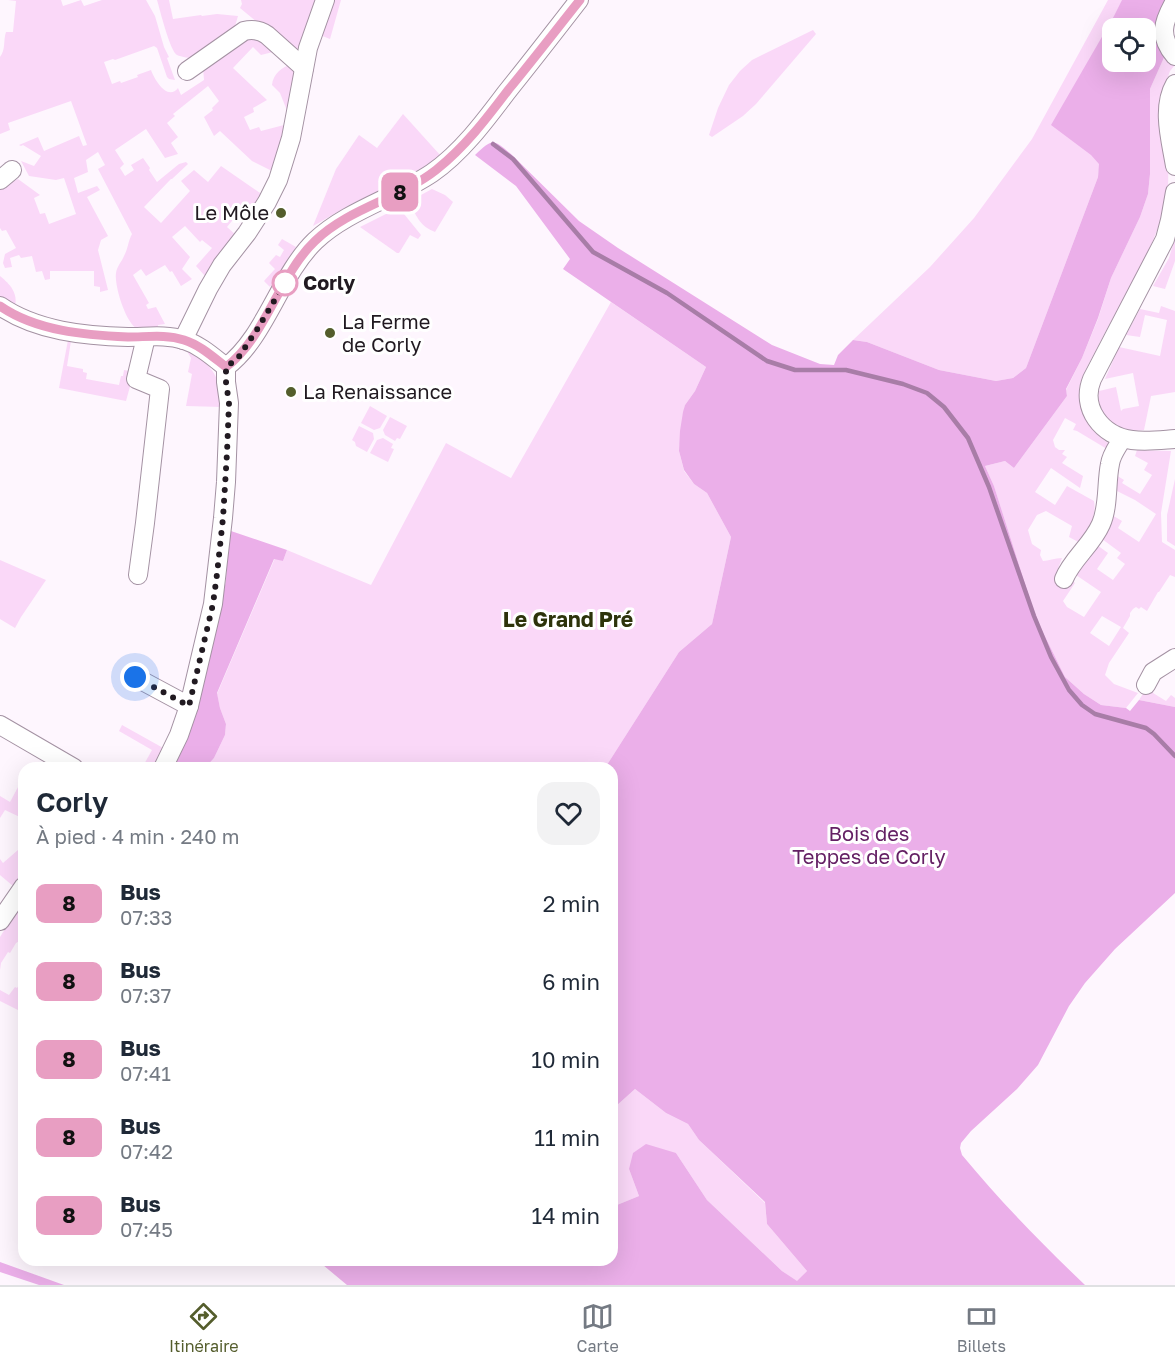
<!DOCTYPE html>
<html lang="fr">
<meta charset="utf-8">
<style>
:root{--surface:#fff;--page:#f2f2f3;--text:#1f2937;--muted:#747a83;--line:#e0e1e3;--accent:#545d2c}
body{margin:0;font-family:"Golos Text",sans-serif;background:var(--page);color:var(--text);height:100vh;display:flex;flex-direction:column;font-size:22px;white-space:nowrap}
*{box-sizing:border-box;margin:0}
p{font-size:20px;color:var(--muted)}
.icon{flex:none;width:33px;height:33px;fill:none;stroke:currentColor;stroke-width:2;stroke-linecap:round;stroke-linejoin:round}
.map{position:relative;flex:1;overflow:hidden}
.drawer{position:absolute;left:18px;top:762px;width:600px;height:504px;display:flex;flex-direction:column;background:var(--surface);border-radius:18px;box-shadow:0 6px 24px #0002}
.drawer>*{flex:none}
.badge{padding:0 12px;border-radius:9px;font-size:21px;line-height:39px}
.tools{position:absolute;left:1102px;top:18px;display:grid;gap:12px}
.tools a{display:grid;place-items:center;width:54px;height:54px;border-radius:12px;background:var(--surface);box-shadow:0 6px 24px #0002;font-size:30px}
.you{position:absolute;width:30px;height:30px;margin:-15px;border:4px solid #fff;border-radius:50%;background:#1a73e8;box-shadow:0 0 0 9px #1a73e833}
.map>.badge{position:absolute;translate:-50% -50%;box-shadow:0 0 0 3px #fff}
.round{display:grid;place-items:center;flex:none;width:63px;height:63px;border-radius:18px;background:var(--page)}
.overview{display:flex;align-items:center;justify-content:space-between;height:102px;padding:0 18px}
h1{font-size:28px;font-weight:600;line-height:45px}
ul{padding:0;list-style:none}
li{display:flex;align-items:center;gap:18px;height:78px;padding:0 18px}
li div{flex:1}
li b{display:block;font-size:22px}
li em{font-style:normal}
li .badge{min-width:66px;font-weight:700;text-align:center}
.tabs{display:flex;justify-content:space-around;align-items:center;height:84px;border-top:2px solid var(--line);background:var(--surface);font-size:16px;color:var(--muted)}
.tabs a{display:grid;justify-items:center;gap:3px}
.tabs .selected{color:var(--accent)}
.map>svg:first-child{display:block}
.green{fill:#fad8f8;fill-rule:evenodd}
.forest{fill:#ebafe9;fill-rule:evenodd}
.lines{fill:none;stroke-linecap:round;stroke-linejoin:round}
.stream{stroke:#a87da7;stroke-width:4.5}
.minor-casing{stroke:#a492a3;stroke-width:20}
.minor{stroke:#fff;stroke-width:18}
.line-casing{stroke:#fff;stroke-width:14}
.line{stroke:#e89ec2;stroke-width:9}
.walk{stroke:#211a21;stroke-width:6;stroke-dasharray:0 10.8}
.poi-dot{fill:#545d2c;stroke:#fff;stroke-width:2}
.stop-dot{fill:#fff;stroke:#e89ec2;stroke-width:3}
.labels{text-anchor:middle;stroke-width:6;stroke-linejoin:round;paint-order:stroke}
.poi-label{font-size:20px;fill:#211a21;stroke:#fff;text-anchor:start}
.stop-label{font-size:20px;font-weight:bold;fill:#211a21;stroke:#fff;text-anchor:start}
.park-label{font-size:20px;fill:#642064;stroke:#fff}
.neighbourhood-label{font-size:21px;font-weight:bold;fill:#2d330b;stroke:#fff}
</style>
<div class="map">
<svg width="1175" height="1285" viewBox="0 0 1175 1285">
<rect width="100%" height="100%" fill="#fef6fe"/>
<g class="green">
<path d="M8 0H61L63 6 81 0 84 6 102 0H146L155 16 164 47 169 57 167 58 175 80 169 79 167 77 157 48 154 46 115 60 113 59 104 62 112 84 120 81 121 83 138 77 137 75 151 70C155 81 168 101 178 88L181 95 204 80 203 67 248 36 264 38 277 51 261 55 253 47 233 68 267 100 253 108 254 112 244 117 250 130 259 127 261 131 284 125 283 143 274 172 252 161 220 131 214 136 204 117 213 110 212 108 219 101 208 86 173 114 175 116 167 123 178 137 171 143 178 154 165 158 146 129 115 150 124 164 120 168 125 176 134 170 131 165 143 158 150 168 149 170 157 182 179 164 186 162 188 164 172 179H171L144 207 161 223 190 191 181 181 194 170 208 182 221 166 263 195 247 223 236 216 227 227 237 236 205 276 196 266 212 248 202 240 200 242 185 226 172 237 190 257 182 269 192 279 181 286 172 271 170 272 165 265 146 276 141 269 133 275 149 303 146 305 148 309 156 307 165 324 158 325V330C152 329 144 331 138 329 126 325 114 285 116 273 117 266 121 263 124 256 128 249 128 241 132 234L98 169 105 165 98 152 86 160 88 172 74 178 78 193 97 186 100 190 87 197 108 236 101 240 98 250 108 290 100 292V287L94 286V271H50V279L45 280 42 271 36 272 32 256 21 258 19 255 10 258 12 267 5 268 3 263 5 254 16 248 6 230 2 231 0 228V188L18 179 40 195 34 198 40 214 45 213 49 224 76 214 64 178 56 180 29 176 21 161 34 166 41 156 23 145 21 146 19 145 38 137 44 151 79 136 83 146 87 145 71 101 8 123 10 130 0 134V57C6 49 3 41 6 32H13L16 1Z"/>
<path d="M157 0H169L173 19 201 15 202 16 217 14 238 16 233 33 196 59C191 58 181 57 177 55 170 51 160 10 157 0Z"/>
<path d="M241 0H319L297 55 240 8 242 4Z"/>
<path d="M331 0H341L330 39 320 35Z"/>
<path d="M1108 0H1144L1113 28V62L1098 177 1026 368 1013 378 996 381 939 370 867 342 853 340 930 267 974 218 1032 139Z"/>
<path d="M813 30 816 34 756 104 743 116 712 137 709 135 718 108 729 85 740 71 752 60Z"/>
<path d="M1166 53 1175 65 1170 71 1166 83C1167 106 1167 129 1168 153 1168 167 1169 184 1167 199 1166 206 1162 213 1160 221 1146 266 1118 306 1097 348 1091 361 1080 376 1079 391 1078 411 1092 434 1110 444L1107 449 1077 431 1073 430 1076 424 1065 418 1053 440 1055 447 1059 450H1065L1062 454 1067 457 1062 463 1083 476 1080 488 1051 468 1035 492 1055 505 1067 486 1094 501C1097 515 1088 531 1082 544L1069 537 1072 526 1046 511 1037 515 1028 530 1032 544 1041 550 1040 555 1043 561C1048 561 1055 558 1062 558L1056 574 1069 578 1075 583 1063 601 1067 607 1084 617 1101 592 1073 573 1097 545 1108 553 1097 569 1113 580 1125 564 1117 558 1121 553 1102 539 1110 527 1112 515 1122 521 1118 528 1139 542 1156 514 1135 500 1115 490 1116 475 1124 480 1122 483 1140 494 1152 475 1144 470 1148 463 1135 456 1137 450 1171 451 1161 513 1162 542 1175 550V577L1170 575 1159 592H1158L1147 611 1141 607 1139 609 1136 607 1133 609 1130 613V616L1123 628 1129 633 1109 663 1105 675 1114 684 1138 693 1126 708 1101 705 1084 694 1065 677 1036 618 994 486 985 466 1005 461 1014 468 1067 396 1066 390 1082 358 1098 319 1111 278 1140 217 1148 194 1150 174V89ZM1102 616 1121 627 1109 646 1090 633Z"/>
<path d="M292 64 297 76 288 113 280 93 272 85C273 74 282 67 292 64Z"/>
<path d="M403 114 440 155C413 176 388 186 358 201 342 208 328 218 313 226L336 169 359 135 377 148Z"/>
<path d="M432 189 445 195 453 202 435 232C421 227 415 216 410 201Z"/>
<path d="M396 209 404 214 421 235 418 239 410 235 399 253H397L360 227Z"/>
<path d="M1175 238V261L1165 289 1153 286 1169 258Z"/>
<path d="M282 239 296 247 270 287 264 281 275 269 269 263 276 255 280 257 284 250 278 245Z"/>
<path d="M0 276C10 284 18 293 15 306L0 297Z"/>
<path d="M611 302 706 367 695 391 685 405 679 451 684 471 694 484 707 493 731 537 712 624 679 652 605 768H205L214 758 225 735 226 724 220 708 217 694 275 558 283 561 287 550 371 585 446 443 511 478Z"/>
<path d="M1161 306 1175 311V392L1151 396 1144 430C1138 430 1130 432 1124 430 1107 425 1096 407 1099 391L1116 387 1121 411 1123 409 1139 406 1133 373 1105 379 1119 347 1160 356 1167 320 1145 315 1140 337 1126 335 1140 309 1159 313Z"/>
<path d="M68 340 71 341 67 366 83 369V372L87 373 86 379 119 385 121 376H123L124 370 134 372 126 401 59 388Z"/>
<path d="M189 349C214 368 220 376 222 407L186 406 192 374 188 372 191 358 188 353Z"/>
<path d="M370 406 387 416 380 428 374 430 361 423Z"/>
<path d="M390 417 407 426 400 439 397 438 395 441 385 435 383 430Z"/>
<path d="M359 426 373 433 374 439 367 452 356 446 355 442 352 440Z"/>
<path d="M383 438 393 444 391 448 394 449 388 462 370 453 377 440Z"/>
<path d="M1175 479V546L1167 541V515Z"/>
<path d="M0 560 46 580 21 617 15 628 0 619Z"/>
<path d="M1148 686 1154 690 1153 693 1166 701 1171 695 1175 698V707L1139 700Z"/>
<path d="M122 725 165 749 155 768H142L152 750 119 731Z"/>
<path d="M24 776V790L23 791 24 793V819L5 810 0 818V796L10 802Z"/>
<path d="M18 850 24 857V873L13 886 0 875V859L3 863Z"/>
<path d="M24 899V938L16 943 10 953 8 952 1 963 0 970V937Z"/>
<path d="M24 978V1013L0 1001V990L9 995 15 987 17 988Z"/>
<path d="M635 1089 666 1113 688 1124 699 1140 765 1203 767 1224 807 1271 797 1282 782 1271 707 1200 676 1153 629 1169 639 1196 612 1207V1108L615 1107Z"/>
</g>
<g class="forest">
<path d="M1122 0H1168L1166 53 1150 89V174L1148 194 1140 217 1111 278 1098 318 1082 358 1066 389 1067 396 1014 468 1005 461 985 466 994 486 1036 618 1065 677 1084 694 1101 705 1126 708 1130 711 1139 700 1175 707V893L1115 949 1085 983 1069 1006 1038 1065 1017 1089 971 1131 961 1143 960 1148 962 1155C1000 1201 1042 1244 1085 1285H347L317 1260H612V1207L639 1196 629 1169 633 1153 646 1144 676 1153 707 1200 782 1271 797 1281 807 1271 767 1224 765 1202 699 1140 688 1124 666 1113 635 1089 615 1107 612 1108V768H605L679 652 712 624 731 537 707 493 694 484 684 470 679 451 680 431 683 412 685 405 695 391 706 367 563 269 570 259 516 186 475 155C493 138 493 139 511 154L579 221 618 248 772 345 820 364 834 365 838 355 853 340 867 342 939 370 996 381 1013 378 1026 368 1098 177 1099 164 1091 155 1051 125 1114 16ZM1113 28H1146V62H1113Z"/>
<path d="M228 530 287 550 283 561 274 559 217 693 220 708 226 724 225 735 214 758 205 768H202L194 764 192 768H176L172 766 219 617 226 580Z"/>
<path d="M0 1262 64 1285H39L0 1272Z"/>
</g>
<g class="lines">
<path class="stream" d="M493 144 513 159 593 252 667 293 767 361 795 370H846L903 384 927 393 944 407 968 438 989 487 1034 616 1051 657 1069 690 1082 705 1095 714 1146 728 1154 734 1175 756"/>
<defs>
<g id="minor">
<path d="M1175 1C1163 22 1158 36 1175 56"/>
<path d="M187 71 244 31C252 29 260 30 267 35L304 68"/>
<path d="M1175 84C1161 108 1171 141 1175 166"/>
<path d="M0 180 12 170"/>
<path d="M1175 192 1170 220 1165 239 1092 379C1080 408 1102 436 1132 440 1146 442 1161 440 1175 439"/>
<path d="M0 306C36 331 85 336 128 337 147 337 166 334 184 340 200 345 213 357 226 367"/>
<path d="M183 340 208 289 222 265 247 233 267 202 278 180 291 138 308 48 325 0"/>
<path d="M226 367C266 337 279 276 315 241 348 210 395 198 432 173 461 153 485 121 506 93 531 62 555 31 579 0"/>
<path d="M138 575 145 523 160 389 136 379 146 337"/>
<path d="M1064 579C1072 559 1092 545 1101 524 1109 506 1106 483 1110 464 1111 455 1118 446 1122 439"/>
<path d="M135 677 189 706"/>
<path d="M1146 685 1153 672 1175 658"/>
<path d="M0 725 74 768"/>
<path d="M163 768 179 735 189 706 213 604 223 518 226 482 229 403 226 382V367"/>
<path d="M0 921 24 886"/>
</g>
</defs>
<use href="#minor" class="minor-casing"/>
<use href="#minor" class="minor"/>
</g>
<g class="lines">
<defs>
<path id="line" d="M0 306C36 331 85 335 128 337 147 337 166 334 184 340 200 345 213 357 226 367 266 337 279 275 315 241 349 208 399 199 436 170 465 147 487 118 509 89 533 60 556 30 580 0"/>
</defs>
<use href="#line" class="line-casing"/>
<use href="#line" class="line"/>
<path class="walk" d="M135 677 189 706 213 604 217 574 223 518 227 453 229 403 226 382V367L238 358 258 328 286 281 285 283"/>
</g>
<g class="poi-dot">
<circle cx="281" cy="213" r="6"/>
<circle cx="330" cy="333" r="6"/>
<circle cx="291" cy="392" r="6"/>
</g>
<circle class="stop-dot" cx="285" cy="283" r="12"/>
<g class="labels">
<g class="poi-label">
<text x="269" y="220" text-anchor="end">Le Môle</text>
<text x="342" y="329">La Ferme<tspan x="342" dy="23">de Corly</tspan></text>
<text x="303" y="399">La Renaissance</text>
</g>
<g class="stop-label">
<text x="303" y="290">Corly</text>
</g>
<g class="park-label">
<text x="869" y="841">Bois des<tspan x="869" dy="23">Teppes de Corly</tspan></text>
</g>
<g class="neighbourhood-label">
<text x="568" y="627">Le Grand Pré</text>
</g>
</g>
</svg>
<div class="tools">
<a><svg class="icon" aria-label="locate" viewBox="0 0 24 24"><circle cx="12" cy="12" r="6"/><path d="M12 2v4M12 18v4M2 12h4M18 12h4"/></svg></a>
</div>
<div class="you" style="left:135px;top:677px"></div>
<b class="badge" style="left:400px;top:192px;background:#e89ec2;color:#111">8</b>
<section class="drawer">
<div class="overview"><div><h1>Corly</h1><p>À pied · 4 min · 240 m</p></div><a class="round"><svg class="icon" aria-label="heart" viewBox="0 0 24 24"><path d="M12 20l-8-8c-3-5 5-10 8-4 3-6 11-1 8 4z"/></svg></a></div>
<ul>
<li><span class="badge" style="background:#e89ec2;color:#111">8</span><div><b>Bus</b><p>07:33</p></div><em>2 min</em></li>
<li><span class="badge" style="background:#e89ec2;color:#111">8</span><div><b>Bus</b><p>07:37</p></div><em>6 min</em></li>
<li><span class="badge" style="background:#e89ec2;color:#111">8</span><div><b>Bus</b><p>07:41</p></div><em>10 min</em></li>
<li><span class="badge" style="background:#e89ec2;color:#111">8</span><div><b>Bus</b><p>07:42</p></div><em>11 min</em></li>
<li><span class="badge" style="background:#e89ec2;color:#111">8</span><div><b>Bus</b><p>07:45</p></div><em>14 min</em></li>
</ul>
</section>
</div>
<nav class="tabs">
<a class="selected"><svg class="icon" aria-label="directions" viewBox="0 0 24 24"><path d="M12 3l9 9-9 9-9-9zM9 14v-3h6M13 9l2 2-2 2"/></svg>Itinéraire</a>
<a><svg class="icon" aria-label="map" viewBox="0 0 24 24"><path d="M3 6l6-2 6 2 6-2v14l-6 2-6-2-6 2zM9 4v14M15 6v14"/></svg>Carte</a>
<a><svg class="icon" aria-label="tickets" viewBox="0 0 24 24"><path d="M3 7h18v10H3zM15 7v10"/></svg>Billets</a>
</nav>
